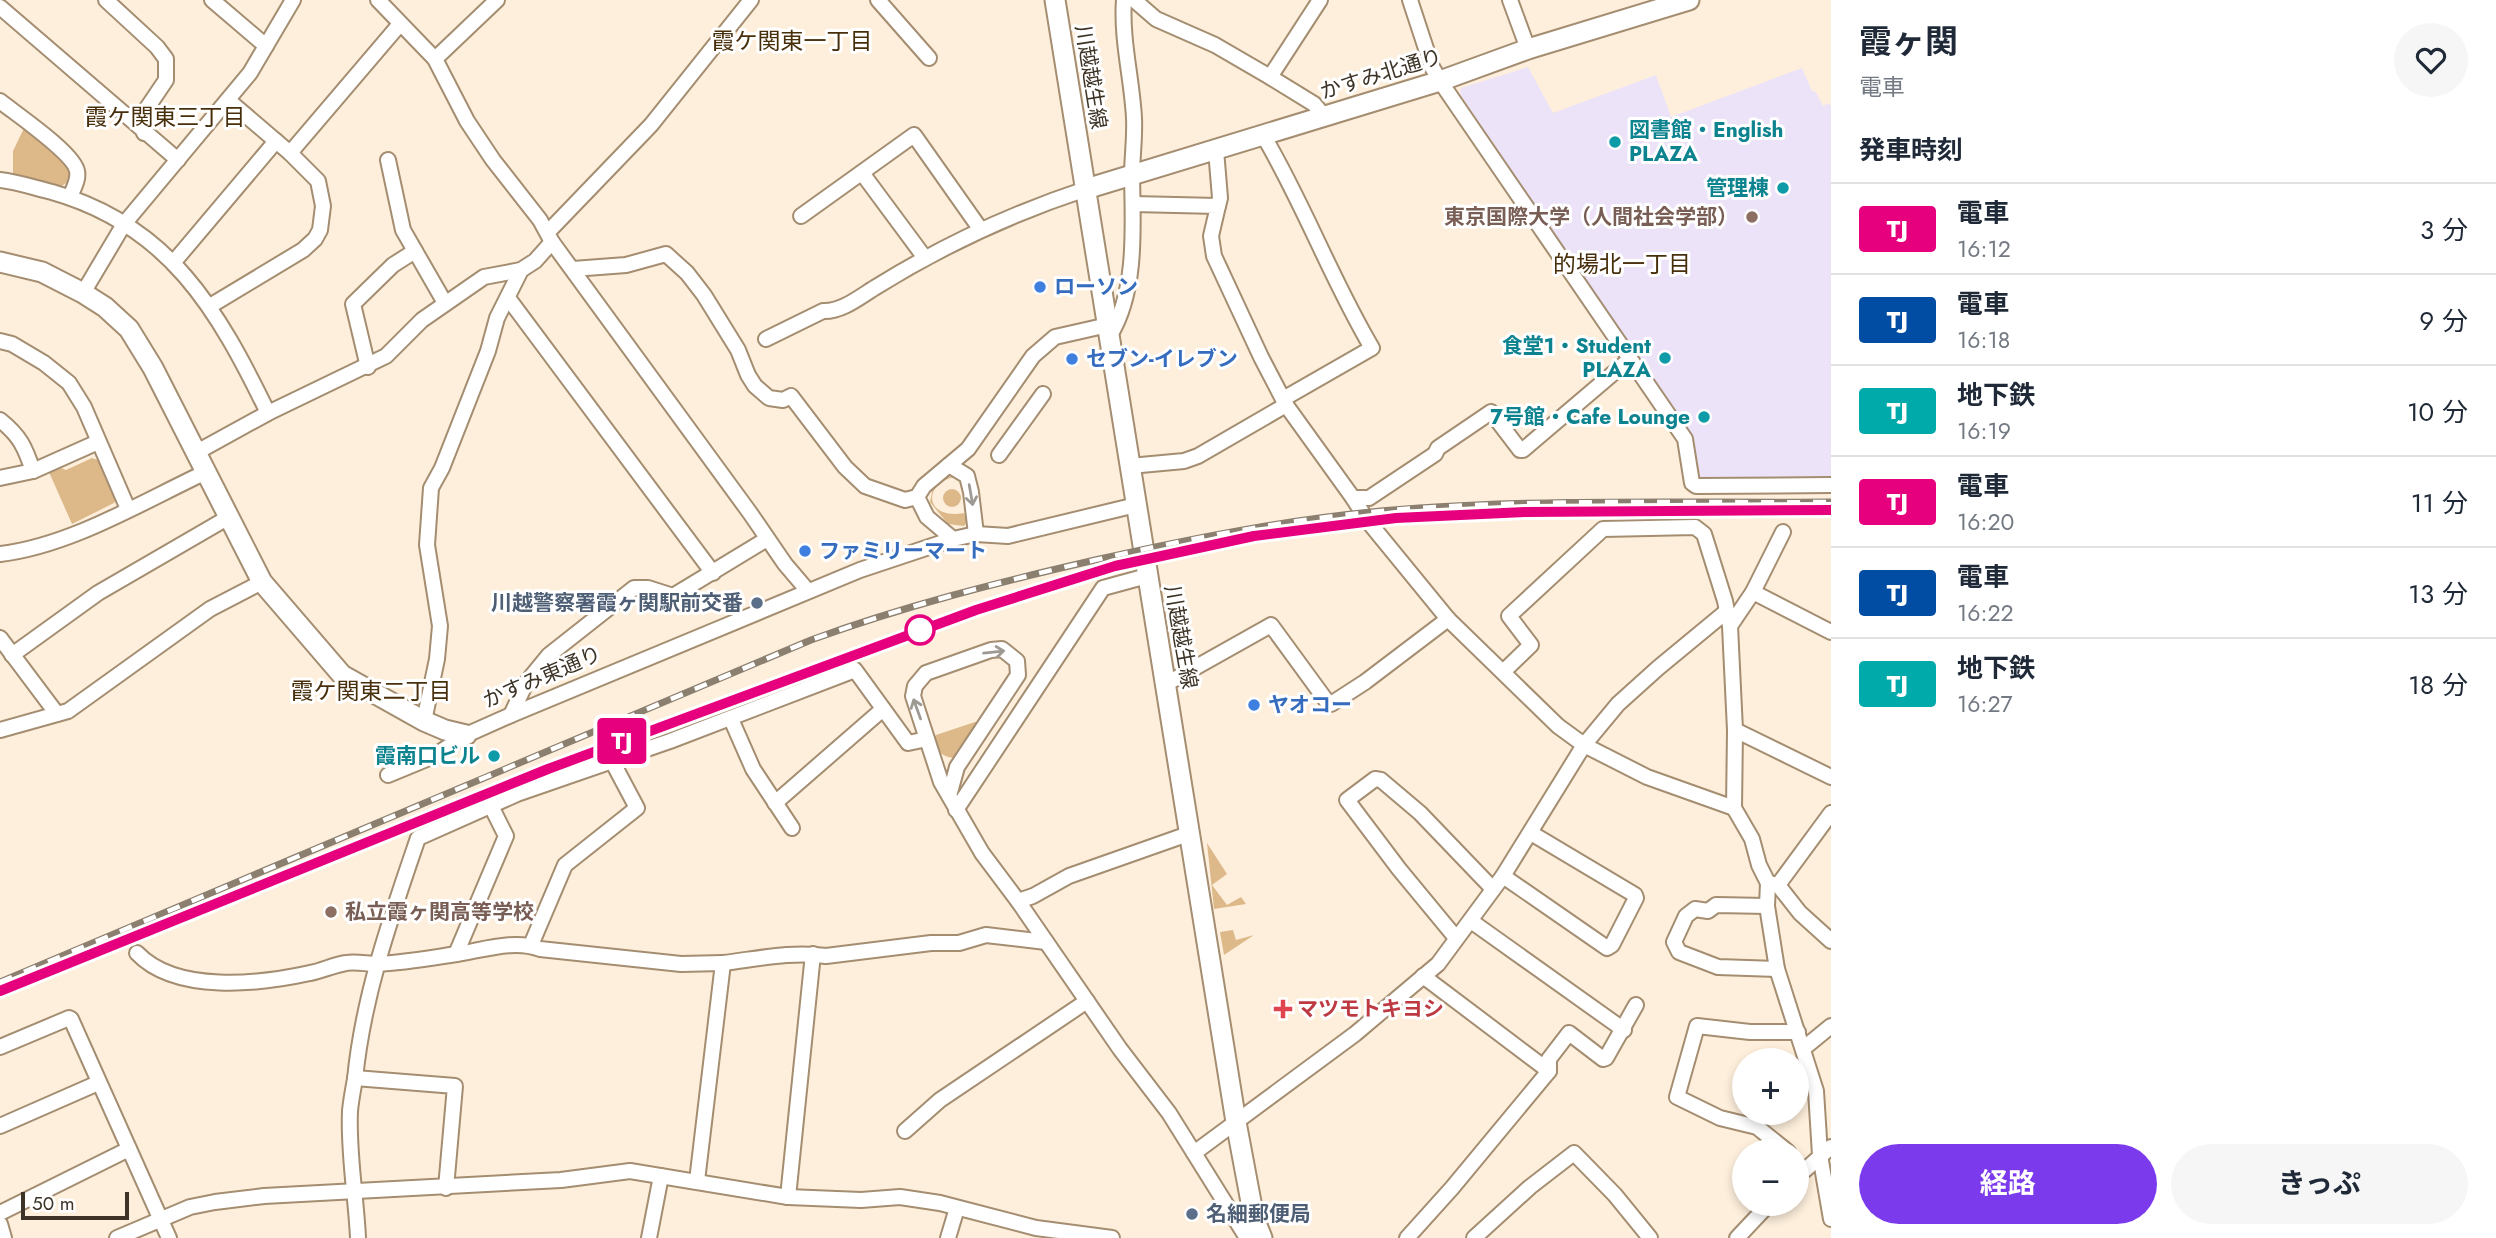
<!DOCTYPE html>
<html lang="ja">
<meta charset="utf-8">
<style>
:root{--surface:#fff;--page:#f6f6f7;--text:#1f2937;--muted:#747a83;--line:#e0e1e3;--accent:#7c3aed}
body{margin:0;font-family:Jost,"Noto Sans JP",sans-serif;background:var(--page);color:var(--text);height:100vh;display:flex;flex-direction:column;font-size:26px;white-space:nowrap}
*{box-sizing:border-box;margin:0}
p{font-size:23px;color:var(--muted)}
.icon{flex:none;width:38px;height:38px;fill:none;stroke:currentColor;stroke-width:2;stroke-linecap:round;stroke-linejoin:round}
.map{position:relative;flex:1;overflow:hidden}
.panel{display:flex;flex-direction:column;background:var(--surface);width:665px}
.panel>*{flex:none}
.badge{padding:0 14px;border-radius:5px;font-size:24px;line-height:46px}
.tools{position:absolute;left:1732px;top:1048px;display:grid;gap:14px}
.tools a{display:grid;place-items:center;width:77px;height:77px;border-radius:50%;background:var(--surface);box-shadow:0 4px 10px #0003;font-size:35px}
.scale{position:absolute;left:21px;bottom:18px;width:108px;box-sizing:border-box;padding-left:7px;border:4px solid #3d3427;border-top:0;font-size:19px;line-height:24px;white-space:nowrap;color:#3d3427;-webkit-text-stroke:5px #fff;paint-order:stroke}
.map>.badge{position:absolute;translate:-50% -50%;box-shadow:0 0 0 4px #fff}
h2{padding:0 28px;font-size:26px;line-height:63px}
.round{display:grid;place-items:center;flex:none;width:74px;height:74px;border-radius:37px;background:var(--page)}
.headline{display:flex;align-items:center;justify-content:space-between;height:119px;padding:0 28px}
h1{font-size:33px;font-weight:700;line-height:52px}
.cta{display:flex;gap:14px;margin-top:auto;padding:14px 28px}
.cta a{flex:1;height:80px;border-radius:42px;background:var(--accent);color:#fff;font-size:28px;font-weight:700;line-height:80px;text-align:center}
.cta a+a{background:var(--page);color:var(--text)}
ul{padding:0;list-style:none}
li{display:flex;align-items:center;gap:21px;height:91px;padding:0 28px;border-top:2px solid var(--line)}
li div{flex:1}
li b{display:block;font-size:26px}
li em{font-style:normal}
li .badge{min-width:77px;font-weight:700;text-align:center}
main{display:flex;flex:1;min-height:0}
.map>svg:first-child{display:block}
.education{fill:#ece3f8}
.green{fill:#ddb98a}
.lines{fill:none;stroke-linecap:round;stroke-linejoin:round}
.street-casing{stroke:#a48d70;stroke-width:18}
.secondary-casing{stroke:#a48d70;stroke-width:23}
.street{stroke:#fff;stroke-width:14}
.secondary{stroke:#fff;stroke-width:19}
.rail-casing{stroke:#8b7f70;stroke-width:7}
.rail{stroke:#fff;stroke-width:4.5;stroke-dasharray:13;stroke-linecap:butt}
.oneway{stroke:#9e9a93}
.line-casing{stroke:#fff;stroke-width:16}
.line{stroke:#e6007e;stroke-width:10}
.culture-dot{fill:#0f9aa8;stroke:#fff;stroke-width:2.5}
.education-dot{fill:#8d6e63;stroke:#fff;stroke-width:2.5}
.shop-dot{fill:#3f7fe0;stroke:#fff;stroke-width:2.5}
.service-dot{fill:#5c6f8a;stroke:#fff;stroke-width:2.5}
.stop-dot{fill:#fff;stroke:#e6007e;stroke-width:3.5}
.health-dot{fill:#e0444e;stroke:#fff;stroke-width:2.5}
.labels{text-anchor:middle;stroke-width:6;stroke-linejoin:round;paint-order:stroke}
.street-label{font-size:21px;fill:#3d3427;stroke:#fff}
.culture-label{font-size:21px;font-weight:bold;fill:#0d838f;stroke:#fff;text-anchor:end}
.education-label{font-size:21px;font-weight:bold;fill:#785e54;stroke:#fff;text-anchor:end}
.shop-label{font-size:21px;font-weight:bold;fill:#366cbe;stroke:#fff;text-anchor:start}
.service-label{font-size:21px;font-weight:bold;fill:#4e5e75;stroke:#fff;text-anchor:end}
.health-label{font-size:21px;font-weight:bold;fill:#be3a42;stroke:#fff;text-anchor:start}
.neighbourhood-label{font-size:23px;fill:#482f0c;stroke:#fff}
</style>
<main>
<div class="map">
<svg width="1831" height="1238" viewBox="0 0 1831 1238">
<rect width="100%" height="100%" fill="#feefdc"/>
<path class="education" d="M1528 67 1553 113 1656 75 1671 117 1802 68 1812 91 1816 92 1823 106 1829 103 1831 107V481L1703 482 1697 475 1690 436 1460 94 1461 88Z"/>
<g class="green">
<path d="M25 126 64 160 71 169V180L60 187 43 182 13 177V151Z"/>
<path d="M92 458 98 460 116 499 114 503 72 524 49 472 61 468 66 470Z"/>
<path d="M947 477H954C921 485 926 520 964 513L967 522 964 526 948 524 930 502 933 487Z"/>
<circle cx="952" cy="498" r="9"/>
<path d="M975 722H978L958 754 953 758C939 756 937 749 935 737L936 735Z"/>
<path d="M1207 843 1227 874 1212 885 1227 905 1241 897 1246 904 1214 909Z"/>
<path d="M1233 930 1236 940 1254 935 1224 955 1220 932Z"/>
</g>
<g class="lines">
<defs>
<g id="street">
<path d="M106 0 157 47 166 59V80L143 114 144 133"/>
<path d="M212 0 266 46"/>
<path d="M378 0 435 59 467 121 493 160 540 220 552 242 750 513 785 564 808 591"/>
<path d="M878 0 929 58"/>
<path d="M1134 0 1156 19 1215 45 1270 77 1314 104 1324 116"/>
<path d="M1410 0 1432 67 1440 81 1685 439 1692 483 1696 486 1831 485"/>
<path d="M1510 0 1528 49"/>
<path d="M0 7 178 160"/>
<path d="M435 59 497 0"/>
<path d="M1270 77 1320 0"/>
<path d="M0 101C16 114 74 153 77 171 79 180 73 189 70 197"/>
<path d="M1263 135C1304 204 1331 279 1372 348L1283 399"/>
<path d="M1216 150 1220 198 1218 206"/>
<path d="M290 153 400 24"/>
<path d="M388 160 403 230 445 303"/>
<path d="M862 173 925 258"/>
<path d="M0 180C18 182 35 188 52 192 169 225 218 310 268 413"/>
<path d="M1133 204 1218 206 1211 236 1214 256 1261 357 1286 405 1353 498H1369L1435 454 1438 448 1491 412 1520 450H1523L1630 359"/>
<path d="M801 216 914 135 981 230"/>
<path d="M548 232 651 125 751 0"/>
<path d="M173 263 276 141"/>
<path d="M573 269 626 265 666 254 687 273 704 295 738 350 748 375 755 386 769 398 783 400 791 396 845 467 865 486 905 500 917 497"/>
<path d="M83 293 124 224 250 73 293 0"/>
<path d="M508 298 713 573"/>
<path d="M210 306 303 250 315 239 320 230 323 206 318 181 290 153 228 100"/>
<path d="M1110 335C1137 292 1133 226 1132 177 1132 157 1135 138 1134 118 1132 79 1121 39 1124 0"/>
<path d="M766 339 823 311C842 312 861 296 876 287 942 246 1013 213 1086 189"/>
<path d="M0 341 12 344 44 363 69 383 84 407 128 509"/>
<path d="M368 367 353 304 393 265 415 251"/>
<path d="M0 420C20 436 25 447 33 471"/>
<path d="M197 452 268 413 386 356 422 320 484 277 521 270"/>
<path d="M999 455 1043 394"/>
<path d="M949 465 967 476 971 492 976 534"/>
<path d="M1130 466 1184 461 1198 456 1286 405"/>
<path d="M0 478 33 471 98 442"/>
<path d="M1353 498 1367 520 1448 619"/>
<path d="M953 539 927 517 917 497 924 486 968 449 1033 356 1055 337 1108 325"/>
<path d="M0 554C70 546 142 502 206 472"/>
<path d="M1753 592 1831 632"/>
<path d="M1727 611 1658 668 1618 704 1584 745 1647 777 1734 808"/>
<path d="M1730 626 1753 592 1783 532"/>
<path d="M0 638 57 714"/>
<path d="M12 655 98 593 229 517"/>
<path d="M1503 672 1531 645 1509 616 1603 529 1695 527 1704 534 1725 601 1730 626 1735 730 1734 808 1752 839 1759 865 1768 883 1767 906 1777 969 1816 1091 1820 1155 1831 1219"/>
<path d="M1166 684 1271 625 1328 703 1331 704 1365 682 1448 619 1558 726 1584 745 1503 876 1438 964 1355 1034 1194 1153 1247 1238"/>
<path d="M511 715 526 683 549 655 634 588H648L673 596 767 539"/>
<path d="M731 719 753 769 792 828"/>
<path d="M424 721 437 659 440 626 427 545 431 488 442 468 488 351 497 318 521 270 535 261 552 242"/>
<path d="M0 730 68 711 210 609 262 582"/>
<path d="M1735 730 1831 777"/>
<path d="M388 775 434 756 466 735 511 715 860 570 953 539 976 534 1008 536 1136 505"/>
<path d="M949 796 957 767 1018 675 1017 661 1002 649 991 650 926 673 915 686 913 696 941 782 982 853 1018 901 1033 896 1069 876 1191 833"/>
<path d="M775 803 883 709"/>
<path d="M956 810 1103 588 1147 576"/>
<path d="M1503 876 1607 948 1612 945 1636 898 1635 895 1531 833"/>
<path d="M1769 883 1778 885 1800 913 1831 941"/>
<path d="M1778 885 1831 813"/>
<path d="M1018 901 1120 1049 1169 1113 1194 1153"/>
<path d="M1767 906 1716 905 1708 911 1695 909 1686 916 1674 942 1679 952 1718 967 1777 969"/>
<path d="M1471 921 1624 1030"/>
<path d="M1456 938 1399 869 1347 800 1375 779 1381 780 1420 813 1493 889"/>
<path d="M531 945 565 865 637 808 612 761"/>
<path d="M137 953C176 994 260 984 310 973 322 971 333 965 346 963 356 961 367 964 377 964 403 963 431 958 457 954 483 950 515 939 540 949L681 964 723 963 697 1181"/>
<path d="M456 954 506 836 491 806"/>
<path d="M723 963C757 959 792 951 826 956L931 943H959L986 935 1046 942"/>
<path d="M1423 976 1549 1071V1059L1569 1033 1603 1059 1606 1058 1636 1005"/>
<path d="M0 1047 69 1018 71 1019 169 1238"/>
<path d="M1804 1048 1831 1026"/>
<path d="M355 1078 455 1086 446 1188"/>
<path d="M0 1126 98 1083"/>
<path d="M905 1131 940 1100 1087 1001"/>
<path d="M1788 1152 1757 1127 1720 1118 1677 1097 1697 1026 1750 1032H1798"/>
<path d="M1797 1177 1831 1147"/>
<path d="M788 1197 813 954"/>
<path d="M0 1213 129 1149"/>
<path d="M0 1224 4 1238"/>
<path d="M117 1238 190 1207 215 1202 264 1196 561 1180 630 1171 788 1197 861 1200 900 1197 940 1203 1036 1228 1112 1238"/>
<path d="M358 1238C356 1195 348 1153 350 1111 351 1100 353 1090 355 1079 363 996 391 917 418 838L517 794 670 741 855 670 908 743 927 739"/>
<path d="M649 1238 661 1176"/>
<path d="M948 1238 957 1208"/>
<path d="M1407 1238 1452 1188 1549 1071"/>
<path d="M1474 1238 1530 1187 1574 1153 1615 1195 1650 1238"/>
<path d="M1737 1238 1769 1204"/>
</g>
<g id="secondary">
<path d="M1055 0 1236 1122 1254 1218 1262 1238"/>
<path d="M1086 189 1440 81 1528 49 1689 0"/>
<path d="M0 262 42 272 83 293 105 307 129 329 153 368 262 582 342 675 424 721 445 730 466 735"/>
</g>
</defs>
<use href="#street" class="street-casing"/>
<use href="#secondary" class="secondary-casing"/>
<use href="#street" class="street"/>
<use href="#secondary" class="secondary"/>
<defs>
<g id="rail">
<path d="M175 920 548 769 990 605 1118 565"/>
<path d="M0 982 811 640C904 606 999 582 1095 560 1202 536 1309 515 1419 508 1555 499 1694 503 1831 502"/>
</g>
</defs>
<use href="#rail" class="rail-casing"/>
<use href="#rail" class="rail"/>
</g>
<defs><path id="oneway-shaft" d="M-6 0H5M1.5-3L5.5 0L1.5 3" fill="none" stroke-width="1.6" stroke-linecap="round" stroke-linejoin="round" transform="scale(1.75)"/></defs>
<g class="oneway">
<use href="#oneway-shaft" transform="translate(971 495) rotate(80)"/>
<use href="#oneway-shaft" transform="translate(994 652) rotate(-6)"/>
<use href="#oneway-shaft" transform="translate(917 709) rotate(-110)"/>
</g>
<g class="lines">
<defs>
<path id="line" d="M0 991 548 769 976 610 1115 566 1254 536 1396 518 1525 512 1831 510"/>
</defs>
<use href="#line" class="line-casing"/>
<use href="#line" class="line"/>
</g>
<g class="culture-dot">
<circle cx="1615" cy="142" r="7"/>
<circle cx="1783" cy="188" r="7"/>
<circle cx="1665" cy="358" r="7"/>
<circle cx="1704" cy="417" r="7"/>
<circle cx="494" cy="756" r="7"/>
</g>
<g class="education-dot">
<circle cx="1752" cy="217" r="7"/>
<circle cx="331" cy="912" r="7"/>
</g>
<g class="shop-dot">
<circle cx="1040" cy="287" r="7"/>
<circle cx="1072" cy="359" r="7"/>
<circle cx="805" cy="551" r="7"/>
<circle cx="1254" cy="705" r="7"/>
</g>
<g class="service-dot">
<circle cx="757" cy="603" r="7"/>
<circle cx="1192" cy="1214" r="7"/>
</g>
<circle class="stop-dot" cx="920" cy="630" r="14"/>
<path class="health-dot" d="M1279.5 998.5h7v7h7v7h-7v7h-7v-7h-7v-7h7z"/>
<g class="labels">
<g class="street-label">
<text transform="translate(1381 74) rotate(-17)" y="7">かすみ北通り</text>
<text transform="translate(1091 77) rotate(81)" y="7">川越越生線</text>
<text transform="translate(1181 637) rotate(80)" y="7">川越越生線</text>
<text transform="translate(542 677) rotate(-23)" y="7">かすみ東通り</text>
</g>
<g class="culture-label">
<text x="1629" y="137" text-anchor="start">図書館・English<tspan x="1629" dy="24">PLAZA</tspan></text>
<text x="1769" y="195">管理棟</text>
<text x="1651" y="353">食堂1・Student<tspan x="1651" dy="24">PLAZA</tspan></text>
<text x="1690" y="424">7号館・Cafe Lounge</text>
<text x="480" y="763">霞南口ビル</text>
</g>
<g class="education-label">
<text x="1738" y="224">東京国際大学（人間社会学部）</text>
<text x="345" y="919" text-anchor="start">私立霞ヶ関高等学校</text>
</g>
<g class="shop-label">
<text x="1054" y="294">ローソン</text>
<text x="1086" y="366">セブン-イレブン</text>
<text x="819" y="558">ファミリーマート</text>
<text x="1268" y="712">ヤオコー</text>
</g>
<g class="service-label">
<text x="743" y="610">川越警察署霞ヶ関駅前交番</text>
<text x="1206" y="1221" text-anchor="start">名細郵便局</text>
</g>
<g class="health-label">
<text x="1297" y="1016">マツモトキヨシ</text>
</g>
<g class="neighbourhood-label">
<text x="792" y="49">霞ケ関東一丁目</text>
<text x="165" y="125">霞ケ関東三丁目</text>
<text x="1622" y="272">的場北一丁目</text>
<text x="371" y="699">霞ケ関東二丁目</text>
</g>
</g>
</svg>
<div class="tools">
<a>+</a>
<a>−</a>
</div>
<div class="scale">50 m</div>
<b class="badge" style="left:622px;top:741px;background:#e6007e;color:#fff">TJ</b>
</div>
<section class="panel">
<div class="headline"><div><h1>霞ヶ関</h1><p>電車</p></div><a class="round"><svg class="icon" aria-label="heart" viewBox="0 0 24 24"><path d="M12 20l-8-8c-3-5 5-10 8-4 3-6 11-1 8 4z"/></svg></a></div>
<h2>発車時刻</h2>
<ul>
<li><span class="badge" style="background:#e6007e;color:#fff">TJ</span><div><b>電車</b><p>16:12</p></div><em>3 分</em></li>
<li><span class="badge" style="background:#004da3;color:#fff">TJ</span><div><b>電車</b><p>16:18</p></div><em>9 分</em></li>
<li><span class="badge" style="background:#01aaaa;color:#fff">TJ</span><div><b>地下鉄</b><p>16:19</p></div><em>10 分</em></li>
<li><span class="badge" style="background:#e6007e;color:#fff">TJ</span><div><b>電車</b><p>16:20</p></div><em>11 分</em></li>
<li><span class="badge" style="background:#004da3;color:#fff">TJ</span><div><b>電車</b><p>16:22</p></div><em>13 分</em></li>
<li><span class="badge" style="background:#01aaaa;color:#fff">TJ</span><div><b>地下鉄</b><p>16:27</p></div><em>18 分</em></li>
</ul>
<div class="cta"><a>経路</a><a>きっぷ</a></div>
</section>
</main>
